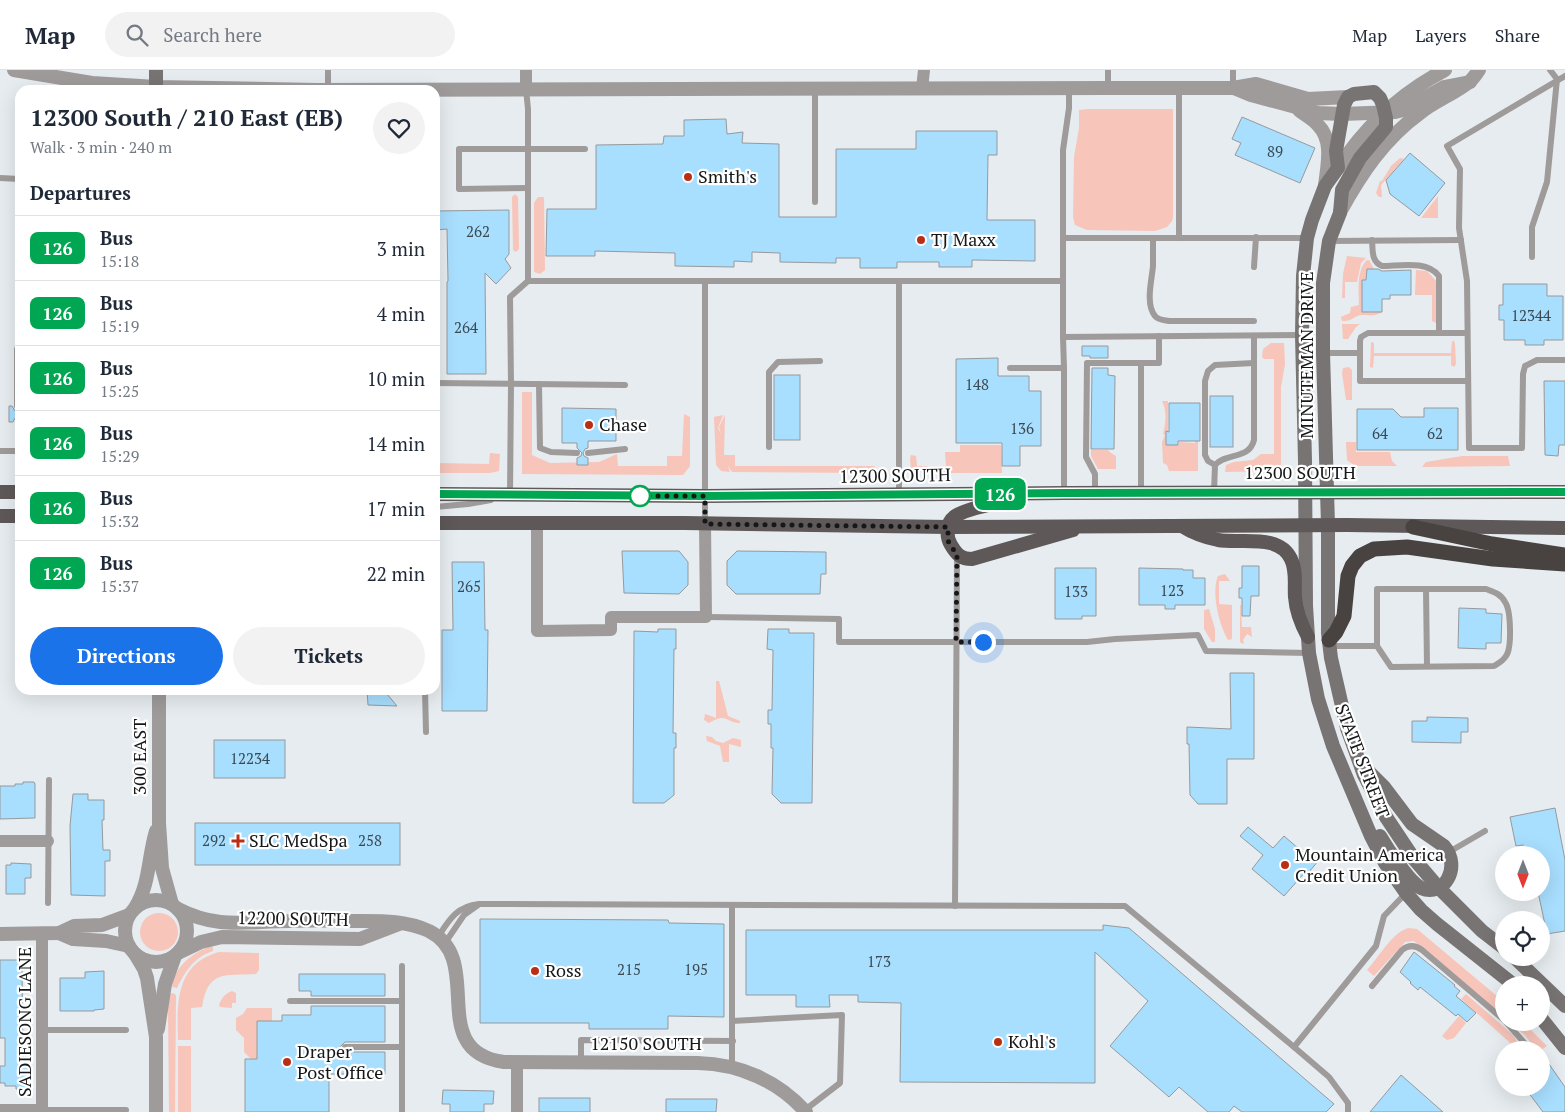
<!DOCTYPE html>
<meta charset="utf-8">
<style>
:root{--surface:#fff;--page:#f2f2f3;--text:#1f2937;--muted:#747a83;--line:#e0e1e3;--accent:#1a73e8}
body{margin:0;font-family:"PT Serif",serif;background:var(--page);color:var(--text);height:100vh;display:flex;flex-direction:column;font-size:19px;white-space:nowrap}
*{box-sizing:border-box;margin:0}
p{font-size:16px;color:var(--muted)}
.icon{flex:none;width:28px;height:28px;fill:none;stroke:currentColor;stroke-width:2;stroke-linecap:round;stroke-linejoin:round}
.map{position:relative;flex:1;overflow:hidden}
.details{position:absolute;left:15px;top:15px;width:425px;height:610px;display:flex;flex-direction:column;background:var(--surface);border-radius:15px;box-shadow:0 5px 20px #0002}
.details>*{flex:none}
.badge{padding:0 10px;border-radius:8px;font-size:18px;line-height:32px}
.needle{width:32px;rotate:180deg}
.controls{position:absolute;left:1495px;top:776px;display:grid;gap:10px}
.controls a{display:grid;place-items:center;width:55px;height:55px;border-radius:50%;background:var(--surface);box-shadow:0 5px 20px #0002;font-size:25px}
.you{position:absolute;width:25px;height:25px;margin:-12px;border:4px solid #fff;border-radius:50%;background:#1a73e8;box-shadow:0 0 0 8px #1a73e833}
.map>.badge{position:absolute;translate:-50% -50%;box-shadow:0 0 0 2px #fff}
h2{padding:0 15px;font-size:19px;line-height:45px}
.round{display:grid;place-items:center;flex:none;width:52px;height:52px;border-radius:26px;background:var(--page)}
.headline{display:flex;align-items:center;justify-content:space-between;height:85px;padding:0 15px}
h1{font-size:24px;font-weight:700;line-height:38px}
.action{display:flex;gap:10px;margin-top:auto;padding:10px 15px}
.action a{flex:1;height:58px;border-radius:30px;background:var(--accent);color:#fff;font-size:20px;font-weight:700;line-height:58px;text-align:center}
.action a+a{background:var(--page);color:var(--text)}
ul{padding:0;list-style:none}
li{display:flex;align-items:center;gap:15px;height:65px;padding:0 15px;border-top:1px solid var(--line)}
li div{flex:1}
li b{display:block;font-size:19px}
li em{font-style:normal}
li .badge{min-width:55px;font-weight:700;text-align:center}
header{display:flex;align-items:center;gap:30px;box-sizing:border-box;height:70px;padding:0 25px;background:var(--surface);border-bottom:1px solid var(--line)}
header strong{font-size:24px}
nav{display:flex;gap:28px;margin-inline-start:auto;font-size:18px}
.search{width:350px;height:45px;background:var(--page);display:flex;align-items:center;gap:12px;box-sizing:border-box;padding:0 18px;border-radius:28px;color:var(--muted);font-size:19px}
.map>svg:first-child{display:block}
.green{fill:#f7c5ba}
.building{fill:#a8defe;stroke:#959a9e}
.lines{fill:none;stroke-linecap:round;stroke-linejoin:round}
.service{stroke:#9e9b9a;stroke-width:6}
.minor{stroke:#9e9b9a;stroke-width:12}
.tertiary{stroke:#9e9b9a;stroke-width:14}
.secondary{stroke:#787473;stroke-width:14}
.primary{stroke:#5e5958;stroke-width:14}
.motorway{stroke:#484341;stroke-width:15}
.line-casing{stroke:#fff;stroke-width:11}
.line{stroke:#00a651;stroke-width:8}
.walk{stroke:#151718;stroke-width:5;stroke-dasharray:0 9}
.poi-dot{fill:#ba2f14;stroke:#fff;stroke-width:2}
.stop-dot{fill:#fff;stroke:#00a651;stroke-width:2.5}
.labels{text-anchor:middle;stroke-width:4.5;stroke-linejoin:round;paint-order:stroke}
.number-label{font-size:15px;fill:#3a4952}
.poi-label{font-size:18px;fill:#151718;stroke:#fff;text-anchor:start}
.street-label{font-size:18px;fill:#151718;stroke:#fff}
</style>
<header>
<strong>Map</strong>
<div class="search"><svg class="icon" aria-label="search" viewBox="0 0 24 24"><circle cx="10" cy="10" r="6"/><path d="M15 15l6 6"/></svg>Search here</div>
<nav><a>Map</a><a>Layers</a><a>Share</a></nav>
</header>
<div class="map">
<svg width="1565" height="1042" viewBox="0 0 1565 1042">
<rect width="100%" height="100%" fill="#e6ecef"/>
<g class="green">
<path d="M1089 39H1173V147L1172 151 1167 157 1155 161 1087 160 1075 155 1073 147 1074 87 1079 58V40Z"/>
<path d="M1400 88 1404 89 1381 115 1382 127H1379L1376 123 1380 111H1382L1391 96Z"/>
<path d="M515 124 518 127 519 179 516 182 513 180 512 127Z"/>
<path d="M1438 126V148H1421Z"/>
<path d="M538 127H544L545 200 540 204 534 202V133Z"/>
<path d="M1347 186 1366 188 1361 193 1357 212H1345V228H1342L1343 204Z"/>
<path d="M1367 190H1369L1374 199 1366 202V210H1362V242H1382C1374 247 1370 245 1361 245 1354 246 1351 252 1342 251L1341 247 1350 243 1351 237 1359 235C1359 221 1356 201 1367 190Z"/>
<path d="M1416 200 1427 201 1436 211V253L1432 251V225H1415Z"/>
<path d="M1342 254H1360L1356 257 1348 269H1343Z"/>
<path d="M1452 271H1454L1455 274 1456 294 1454 297 1451 295V286H1374L1373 298 1370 297 1371 272 1374 273V283H1451Z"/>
<path d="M1271 273H1284L1285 294 1281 317V395L1274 401 1225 402 1226 395 1234 392 1253 390 1261 384H1274V289H1264L1262 287 1263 279Z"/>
<path d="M1349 297 1352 300V330H1346L1342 303 1343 298Z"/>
<path d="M522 322H532V385L550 393 599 392 617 384 618 396H667V386H682L684 344 690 347V396L683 405 522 404Z"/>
<path d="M1162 331H1168V361H1166V375H1179V372L1195 373 1196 333H1198V401H1169L1167 395 1163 393 1162 372 1165 365 1163 364C1166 353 1167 340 1162 331Z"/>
<path d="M723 345 718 358 721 364 719 357 725 345 724 385H735V396H875L873 403 732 402 728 396 730 402 721 401 716 395 714 347Z"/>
<path d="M1346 372H1356V382H1390L1392 391 1397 396H1355L1347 390Z"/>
<path d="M960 375H1001L1002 403H929V397L946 396 945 382H960Z"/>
<path d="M1091 380H1108L1111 383 1116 386V399H1098L1091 386Z"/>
<path d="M490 383 500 384 499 401 490 403H435V393L489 394Z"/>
<path d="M911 385 916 386 917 396H928L927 403 911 400 910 389Z"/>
<path d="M1462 386H1508L1510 396 1422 397 1426 392Z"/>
<path d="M1225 504 1230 511H1219V534L1232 535V569L1228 570C1219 554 1211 523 1218 506Z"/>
<path d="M1240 535H1241L1242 557H1251L1252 567 1247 564 1243 570 1244 572 1243 574 1240 572Z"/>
<path d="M1209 539 1215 559V572H1212L1204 559V540Z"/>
<path d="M716 611H719L728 646 740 651V653C725 653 728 642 709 653L704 650 705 644 716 648Z"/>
<path d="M706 666 712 667 716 671 723 673 733 668 741 670V677L729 674V692H723L720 676 707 671Z"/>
<circle cx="159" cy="862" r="19"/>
<path d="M1408 858 1417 859 1504 932V947L1414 871 1405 872 1374 906 1367 900C1379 887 1392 863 1408 858Z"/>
<path d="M212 876 213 878V881C194 887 185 902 177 918L172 917C173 898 194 881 212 876Z"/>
<path d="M219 882 259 883V900L256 904C225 906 208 899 202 937L191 938V970H178C177 934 175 894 219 882Z"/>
<path d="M232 921 236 923V933H232V938L220 937 219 935C222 928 224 924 232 921Z"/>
<path d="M173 923 176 925 175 1042H169L168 937 169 924Z"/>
<path d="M1466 924 1513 965 1520 976V979L1516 978 1461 929Z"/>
<path d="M247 938H272V951L257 989H251L244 982V968L236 960V948L243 944Z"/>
<path d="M1459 946 1466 953 1454 968 1447 970 1442 966Z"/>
<path d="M1510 953H1524L1547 976 1541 980H1536L1525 965Z"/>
<rect x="178" y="976" width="13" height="66"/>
</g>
<g class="building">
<path d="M1242 47 1315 78 1300 113 1235 85 1241 73 1232 69Z"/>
<path d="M726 49 727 64 743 62 742 73 779 74V147H836V79H916V61H997V85H988L987 150H1035V191L972 190V197H939V192H897V198H860V188H836V193L780 192V183L752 182V192L734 191V197L675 196V183L595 181V186H546L547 139H596V75L663 74 664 66H684V50Z"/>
<path d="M1410 83 1445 113 1419 146 1390 124 1386 110Z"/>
<path d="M509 140V184L505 189 511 198 496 214 485 203 486 304H447V212L448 211 447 159 435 160V141Z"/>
<path d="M1367 199H1378L1382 201 1411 200V225H1390V229H1382V242H1362V210H1366Z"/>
<path d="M1503 214H1547V226H1563V270H1544V275H1525V270H1504V250H1499V235H1503Z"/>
<path d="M1082 276H1108V288H1090V286H1082Z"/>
<path d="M998 288V306H1029V321H1041V376H1020V396H1002V373H956V289Z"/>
<path d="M1092 298H1108V305L1115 306 1114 379H1091Z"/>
<rect x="774" y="305" width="26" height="65"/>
<path d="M1544 311H1565V375H1559L1558 386 1545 385Z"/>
<rect x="1210" y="326" width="23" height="51"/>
<path d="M1169 333H1200V371H1178V375H1166V361L1169 362Z"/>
<path d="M9 336H12L15 341 20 340V347L15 348 13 352H9Z"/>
<path d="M562 338 616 339V371H588V378L585 379 583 383 584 386 588 388V395H577V388L581 386 582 383 577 378V373H562Z"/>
<path d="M1424 338H1458V380H1357V339H1393L1401 347H1424Z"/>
<path d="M622 481H679L688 492V515L679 524 624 523Z"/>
<path d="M737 481 826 482V504H821L820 524H736L727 515V491Z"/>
<path d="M452 492H484L485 560H488L487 641H442V560H453Z"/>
<path d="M1242 496H1259V526H1251L1250 546H1242V528H1239V518H1242Z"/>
<path d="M1055 498H1096V546H1082V549H1055Z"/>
<path d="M1139 498 1183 499V500H1193V508H1205V535H1175V539H1165V535H1139Z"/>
<path d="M1459 538 1486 539V543L1502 544 1501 573H1486V579L1458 578Z"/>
<path d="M658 559H676V579H674L673 663H676V678H674V725L664 733H633L634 561 658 562Z"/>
<path d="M768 559H789V563H814L812 733H781L772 724 773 678H771V654H768V640H772L773 580 767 579Z"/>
<path d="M1230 603H1254V689H1227V734H1198L1190 725 1189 674H1187V657L1231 659Z"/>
<path d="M367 620H387V624L397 636 368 635Z"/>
<path d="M1427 647 1468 648V662H1461V673L1412 672V651H1427Z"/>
<rect x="214" y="670" width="71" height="38"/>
<path d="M23 712H34L35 714V748L0 749V716H15V714H23Z"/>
<path d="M73 724H88V730H104V750H102L103 780H110V791H105V826L71 825 70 756Z"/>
<path d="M1555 738 1565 790V861L1547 864 1538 822H1541V785H1525L1523 775 1516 776 1510 747Z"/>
<rect x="195" y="753" width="205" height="42"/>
<path d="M1248 757 1273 778 1284 766 1306 785 1309 782 1319 790 1309 802 1307 800 1284 826 1252 799 1263 785 1240 766Z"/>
<path d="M11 793 31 794V808H25V824H6V795H11Z"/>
<path d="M480 849 668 850 669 853 724 854V947L668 946V959H589V953H480Z"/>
<path d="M1103 855 1129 858 1334 1034 1326 1042H1242L1234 1036 1229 1042H1208L1179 1017 1169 1027 1110 976 1148 931 1095 882V1013L900 1012 901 933 858 932V925H829L830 937H796V925H746V860H1103Z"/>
<path d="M1414 882 1455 915 1454 916 1460 921 1456 926 1476 943 1467 952 1458 944 1456 946 1420 917 1418 920 1410 913 1411 912 1400 902Z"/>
<path d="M0 890H20V897H22L23 987H30V1019H16V1016H5V1013H0V996H5V968H0Z"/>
<path d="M104 901V939L94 940V941H60V908H85V902Z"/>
<path d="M299 904H385V926H311V921H299Z"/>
<path d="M311 936H385V972H345L340 977 341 980 345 982H385V1004H329V1042H245V989H257V951H282V945H311Z"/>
<path d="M1549 994 1565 1017V1042H1543L1525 1018H1541V1000Z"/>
<path d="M1401 1005 1443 1042H1370Z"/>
<path d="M443 1020 494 1021 493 1034H484V1042H450V1034H442Z"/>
<rect x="539" y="1028" width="51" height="14"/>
<path d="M666 1029H717L716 1042H666Z"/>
</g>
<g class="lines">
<g class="service">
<path d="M328 0V20"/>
<path d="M1108 0V18"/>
<path d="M1565 6 1447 76 1460 99 1459 158 1467 211 1469 378H1522L1523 304 1525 296 1537 290H1565"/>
<path d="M1233 18V0"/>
<path d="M526 19 528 39V211"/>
<path d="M815 19V132"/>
<path d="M0 108 20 109"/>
<path d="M528 118 459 119V79H585"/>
<path d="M1063 168H1307"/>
<path d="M1153 168C1153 177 1153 187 1153 196 1152 209 1145 234 1155 246 1158 250 1164 250 1169 251H1254"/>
<path d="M1179 168V18"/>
<path d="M1372 170C1373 181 1371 191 1382 196 1400 196 1427 190 1439 206V262"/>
<path d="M1330 171 1461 170"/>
<path d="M1532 187V157L1547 112 1557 9 1550 0"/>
<path d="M1254 197 1256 167"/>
<path d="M899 211V424"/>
<path d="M1063 211V80L1069 38V18"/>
<path d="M705 212V454"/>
<path d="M1466 263H1368L1361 267 1360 271V311H1468"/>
<path d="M1063 267 1064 298"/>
<path d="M1323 283H1360"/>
<path d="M1010 298H1064V423"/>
<path d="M435 313 625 315"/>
<path d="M539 314 540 378 551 382 577 383"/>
<path d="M17 336V279L20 273"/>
<path d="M18 352 19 381"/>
<path d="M769 377V302L778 292 820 291"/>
<path d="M0 381H20"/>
<path d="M588 383 625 379"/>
<path d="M1215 395 1208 391 1205 385V311L1208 301 1215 295 1254 293"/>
<path d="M1214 422 1215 395C1227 382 1249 390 1254 370V266"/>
<path d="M1095 423V404L1086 387 1087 293H1141"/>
<path d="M1141 423V293H1159V266"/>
<path d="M510 425 511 314 510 227 528 211H1063V267L1302 265"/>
<path d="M435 437 468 434 491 430"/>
<path d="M1426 519 1427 596"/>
<path d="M706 547 839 549V572H1087L1115 569 1198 565 1206 581 1309 583"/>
<path d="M1330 576H1377L1391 597 1494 596C1499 593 1503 591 1506 586 1512 578 1511 540 1505 532 1501 524 1494 522 1486 519H1377V576"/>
<path d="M425 620 426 662"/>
<path d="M1449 782 1485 761"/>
<path d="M48 833 49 710"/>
<path d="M732 835V997"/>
<path d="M955 836 957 485"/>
<path d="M438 867C449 850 457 836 479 834L1125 836 1294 977 1329 1007 1348 1033V1042"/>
<path d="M445 873 464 845 478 835"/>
<path d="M402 896V1042"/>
<path d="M1372 916 1402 880C1408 875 1415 875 1422 880L1504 950"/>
<path d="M290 931H402"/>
<path d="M732 951 842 945 840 1013 805 1040"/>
<path d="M1506 952 1527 976 1526 980"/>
<path d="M42 960H126"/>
<path d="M345 977H402"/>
<path d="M1294 977 1376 876 1384 846 1406 823"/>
<path d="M581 993V970L733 971"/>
<path d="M42 1040H126"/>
</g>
<g class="minor">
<path d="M526 0V19"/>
<path d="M922 19 924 0"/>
<path d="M537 454V561L611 560V547H706L705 454"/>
<path d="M0 771H48"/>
<path d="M517 993V1042"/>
<path d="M0 1040H42V863"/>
</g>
<g class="tertiary">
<path d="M14 0 92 13 156 17 316 20 1108 18H1233L1256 14 1308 29 1348 27"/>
<path d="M1234 18 1251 25 1318 43 1342 44 1395 42 1403 40 1444 17 1470 12"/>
<path d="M1299 40C1305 45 1313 49 1318 55 1334 71 1327 96 1325 116"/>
<path d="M1338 98C1365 57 1401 23 1445 0"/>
<path d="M1340 142C1361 104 1384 69 1420 43 1435 31 1454 24 1469 12 1473 9 1476 4 1479 0"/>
<path d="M159 620V753L162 798 172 834"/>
<circle cx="156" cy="861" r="31"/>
<path d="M135 838C150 814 148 787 156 761"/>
<path d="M178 839C219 860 247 851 290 851 314 850 338 851 362 851 385 851 407 851 429 861 487 890 424 981 504 992L698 993C740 994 778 1011 806 1042"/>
<path d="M59 863 73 869 106 871 129 876"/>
<path d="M0 864 59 863 74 856 102 855 129 845"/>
<path d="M178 883 201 872 222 867 360 869 399 854"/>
<path d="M135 884 144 899 147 908 156 967V1042"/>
<path d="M158 959 165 914 175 886"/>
</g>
<g class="secondary">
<path d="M156 20V0"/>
<path d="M1363 696 1384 717 1412 754 1444 776C1462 797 1444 828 1421 818 1409 812 1387 778 1380 766"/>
<path d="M1504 878 1482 861 1438 817 1414 789 1386 747 1364 705 1347 658 1331 588 1328 563V455L1323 283V213L1329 171 1340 143 1342 120 1360 88 1386 57V48L1383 35 1380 28 1374 22 1354 24 1348 27 1344 35 1336 81 1338 98 1325 116 1312 150 1307 168 1303 206 1302 265 1305 391 1306 536 1309 583 1318 629 1333 676 1371 766 1385 793 1406 823 1421 840 1437 854 1514 915"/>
<path d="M1515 888 1565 936"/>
<path d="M1541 948 1565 978"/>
</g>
<g class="primary">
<path d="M0 422H20"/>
<path d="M435 424 705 426 1064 423 1565 422"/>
<path d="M1013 429C999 433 965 438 954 447 946 453 946 467 951 475 957 485 961 489 972 489L1073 460"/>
<path d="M0 446H20"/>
<path d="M435 453H684L948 457 1347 455 1565 458"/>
<path d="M1182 456C1193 463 1204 467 1218 470 1241 474 1279 463 1291 489 1297 501 1294 514 1295 527 1296 541 1301 554 1308 567"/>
</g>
<g class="motorway">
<path d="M1413 457 1492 474 1565 485"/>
<path d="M1329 570 1336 562 1344 546 1348 506 1352 496 1360 486 1374 479 1407 477 1493 489 1565 494"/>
</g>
</g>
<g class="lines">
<defs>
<path id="line" d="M435 424 705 426 1064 423 1565 422"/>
</defs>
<use href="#line" class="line-casing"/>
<use href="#line" class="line"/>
<path class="walk" d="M640 426H705V454L948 457V471L957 485 956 572H983"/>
</g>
<g class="poi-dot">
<circle cx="688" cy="107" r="5"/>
<circle cx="921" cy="170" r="5"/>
<circle cx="589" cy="355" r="5"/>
<path d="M235.5 763.5h5v5h5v5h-5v5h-5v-5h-5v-5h5z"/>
<circle cx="1285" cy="795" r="5"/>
<circle cx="535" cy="901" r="5"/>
<circle cx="998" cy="972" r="5"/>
<circle cx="287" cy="992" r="5"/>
</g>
<circle class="stop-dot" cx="640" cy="426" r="10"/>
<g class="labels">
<g class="number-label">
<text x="1275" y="87">89</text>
<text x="478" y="167">262</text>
<text x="1531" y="251">12344</text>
<text x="466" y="263">264</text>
<text x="977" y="320">148</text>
<text x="1022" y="364">136</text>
<text x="1380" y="369">64</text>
<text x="1435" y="369">62</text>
<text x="469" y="522">265</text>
<text x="1172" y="526">123</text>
<text x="1076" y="527">133</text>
<text x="250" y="694">12234</text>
<text x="214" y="776">292</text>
<text x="370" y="776">258</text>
<text x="879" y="897">173</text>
<text x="629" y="905">215</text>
<text x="696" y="905">195</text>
</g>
<g class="poi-label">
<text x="698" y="113">Smith's</text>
<text x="931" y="176">TJ Maxx</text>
<text x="599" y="361">Chase</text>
<text x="249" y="777">SLC MedSpa</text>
<text x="1295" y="791">Mountain America<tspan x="1295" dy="21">Credit Union</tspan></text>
<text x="545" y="907">Ross</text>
<text x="1008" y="978">Kohl's</text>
<text x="297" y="988">Draper<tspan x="297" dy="21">Post Office</tspan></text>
</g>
<g class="street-label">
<text transform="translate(1307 285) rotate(-90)" y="6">MINUTEMAN DRIVE</text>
<text x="1300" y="409">12300 SOUTH</text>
<text transform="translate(895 406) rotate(-1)" y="6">12300 SOUTH</text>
<text transform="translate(140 687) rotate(-90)" y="6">300 EAST</text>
<text transform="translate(1362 691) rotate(69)" y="6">STATE STREET</text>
<text transform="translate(293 849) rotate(1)" y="6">12200 SOUTH</text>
<text transform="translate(25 952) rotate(-90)" y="6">SADIESONG LANE</text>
<text x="646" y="980">12150 SOUTH</text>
</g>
</g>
</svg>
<div class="controls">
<a><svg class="needle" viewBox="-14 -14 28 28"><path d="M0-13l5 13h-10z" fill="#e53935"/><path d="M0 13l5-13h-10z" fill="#747a83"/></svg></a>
<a><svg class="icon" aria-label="locate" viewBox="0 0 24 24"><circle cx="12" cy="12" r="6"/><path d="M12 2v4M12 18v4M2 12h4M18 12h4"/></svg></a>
<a>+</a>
<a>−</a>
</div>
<div class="you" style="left:983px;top:572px"></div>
<b class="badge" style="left:1000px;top:424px;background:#00a651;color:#fff">126</b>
<section class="details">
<div class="headline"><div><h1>12300 South / 210 East (EB)</h1><p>Walk · 3 min · 240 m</p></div><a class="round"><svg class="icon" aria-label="heart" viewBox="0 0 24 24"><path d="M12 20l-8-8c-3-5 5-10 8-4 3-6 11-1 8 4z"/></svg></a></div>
<h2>Departures</h2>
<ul>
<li><span class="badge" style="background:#00a651;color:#fff">126</span><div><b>Bus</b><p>15:18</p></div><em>3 min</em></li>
<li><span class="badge" style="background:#00a651;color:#fff">126</span><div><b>Bus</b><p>15:19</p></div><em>4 min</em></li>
<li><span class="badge" style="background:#00a651;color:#fff">126</span><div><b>Bus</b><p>15:25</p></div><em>10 min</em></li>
<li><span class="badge" style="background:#00a651;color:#fff">126</span><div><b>Bus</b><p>15:29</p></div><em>14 min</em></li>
<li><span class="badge" style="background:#00a651;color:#fff">126</span><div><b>Bus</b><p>15:32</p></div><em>17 min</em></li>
<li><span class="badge" style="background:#00a651;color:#fff">126</span><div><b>Bus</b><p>15:37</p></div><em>22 min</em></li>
</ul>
<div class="action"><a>Directions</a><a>Tickets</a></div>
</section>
</div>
